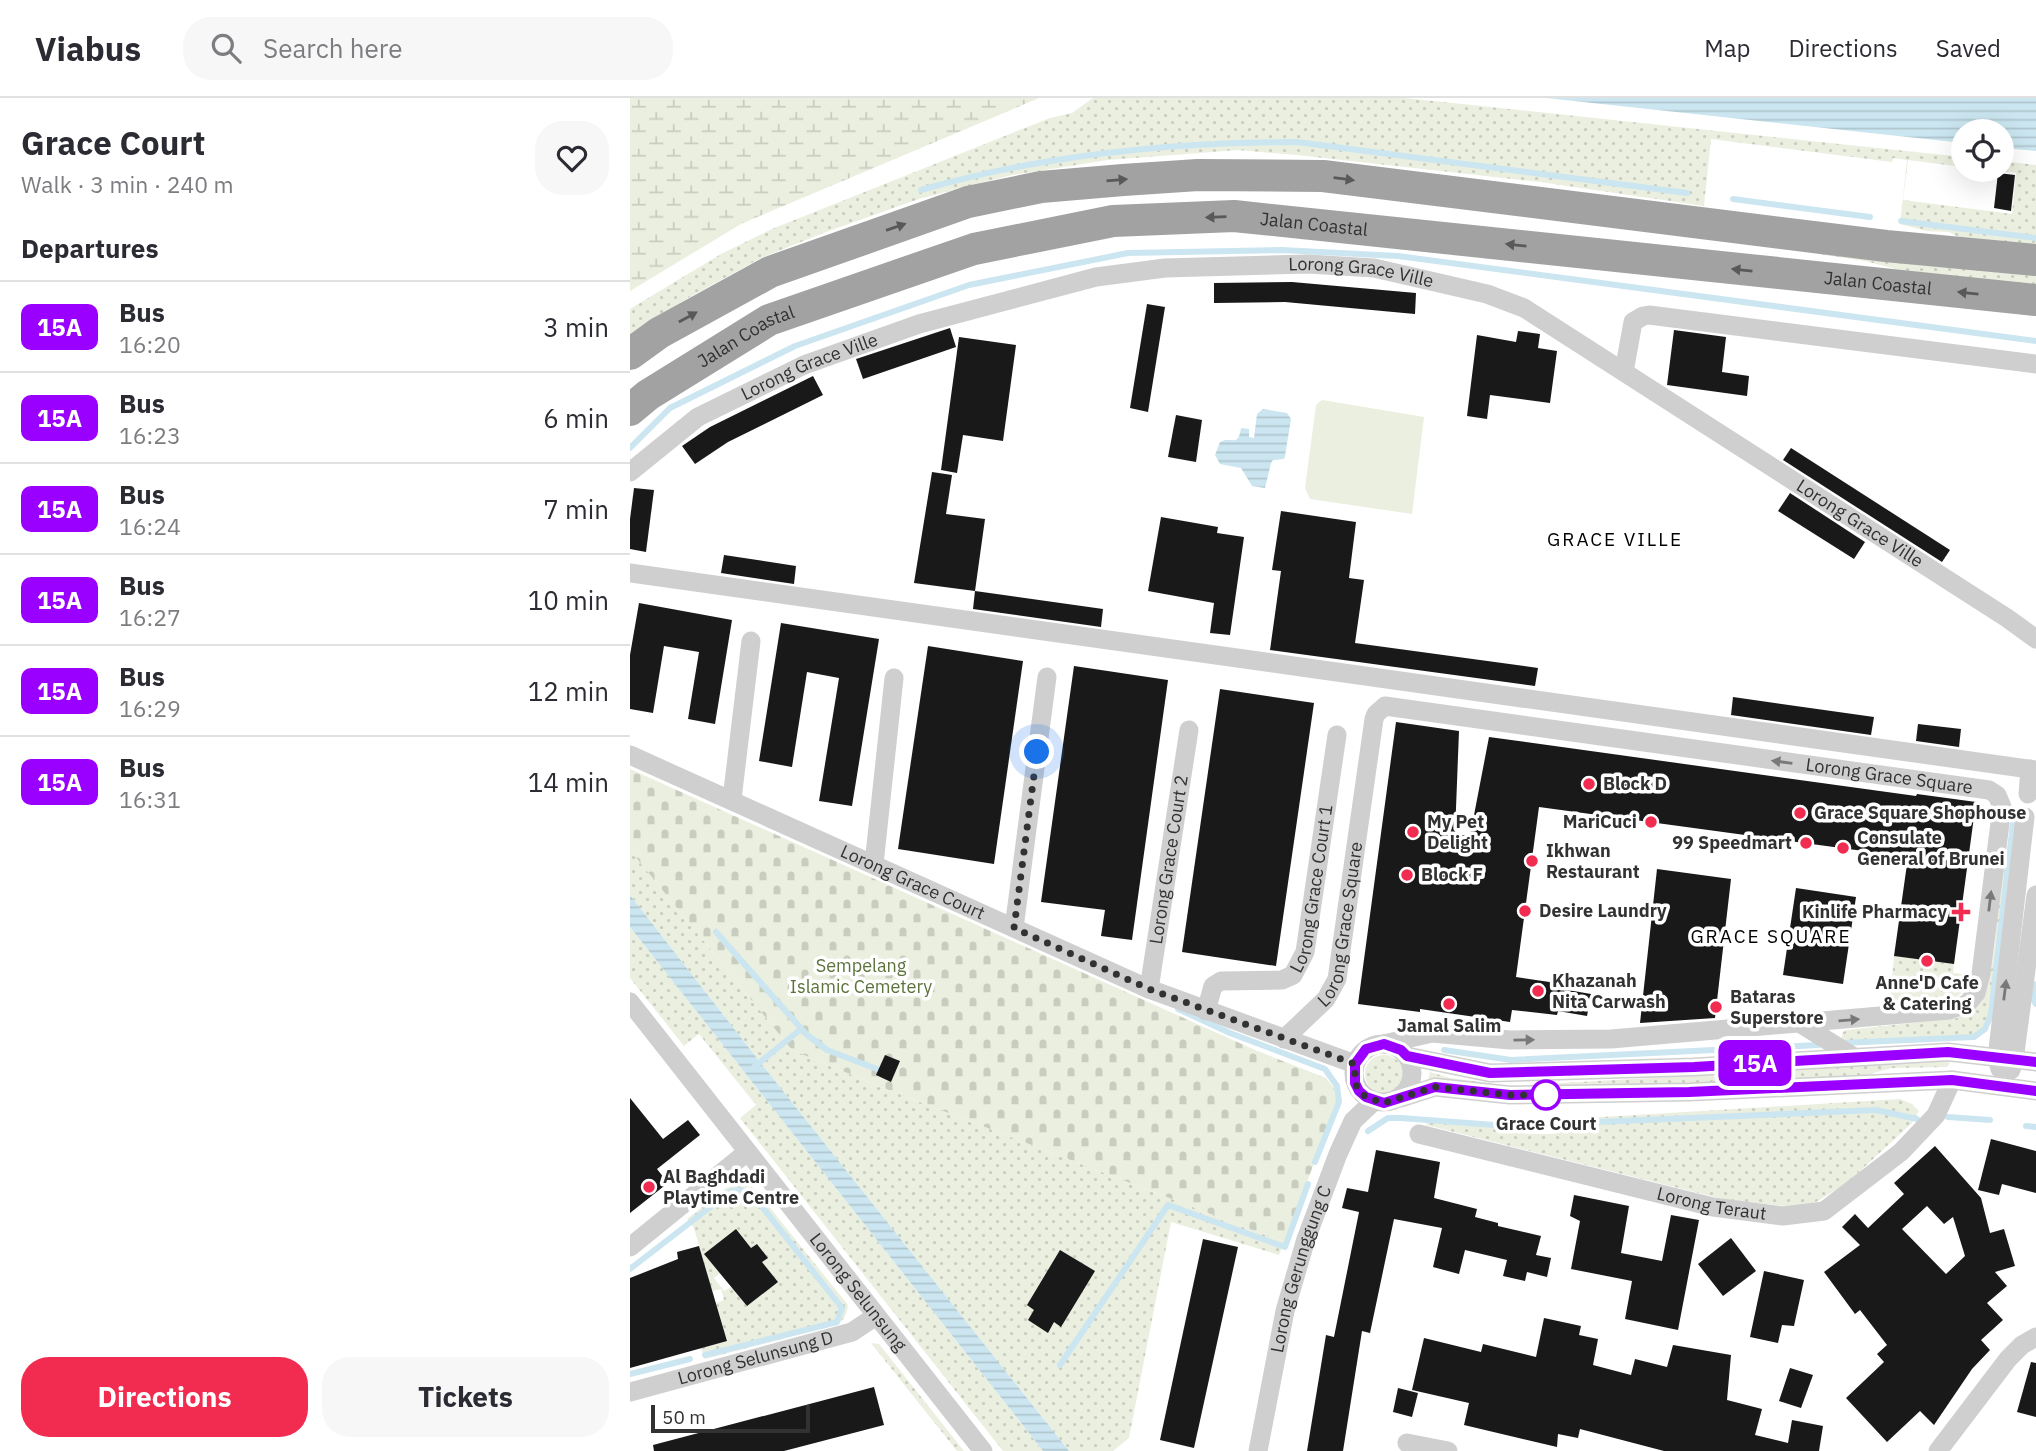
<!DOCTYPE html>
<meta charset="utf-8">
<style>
:root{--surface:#fff;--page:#f7f7f7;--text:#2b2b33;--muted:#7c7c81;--line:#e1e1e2;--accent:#f22b50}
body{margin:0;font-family:"IBM Plex Sans",sans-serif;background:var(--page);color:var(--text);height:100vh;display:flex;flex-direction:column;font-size:26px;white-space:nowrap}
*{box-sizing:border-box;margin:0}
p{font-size:23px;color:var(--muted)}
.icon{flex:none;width:38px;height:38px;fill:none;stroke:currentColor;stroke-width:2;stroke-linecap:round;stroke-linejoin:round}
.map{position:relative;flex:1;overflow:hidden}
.sheet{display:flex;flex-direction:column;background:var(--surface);width:630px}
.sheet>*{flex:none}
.badge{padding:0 14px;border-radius:10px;font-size:24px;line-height:46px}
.controls{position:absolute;left:1321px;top:21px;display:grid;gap:14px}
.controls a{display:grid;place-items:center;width:63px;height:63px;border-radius:50%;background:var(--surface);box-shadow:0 7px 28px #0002;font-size:35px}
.scale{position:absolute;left:21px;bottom:18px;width:159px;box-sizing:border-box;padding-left:7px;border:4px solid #323232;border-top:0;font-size:19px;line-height:24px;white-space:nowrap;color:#323232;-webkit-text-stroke:5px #fff;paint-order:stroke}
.you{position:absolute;width:35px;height:35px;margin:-18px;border:5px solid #fff;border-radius:50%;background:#1a73e8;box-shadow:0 0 0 10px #1a73e833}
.map>.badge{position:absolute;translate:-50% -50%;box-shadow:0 0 0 4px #fff}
h2{padding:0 21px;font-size:26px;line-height:63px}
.round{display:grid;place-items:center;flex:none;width:74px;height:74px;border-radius:28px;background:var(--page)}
.summary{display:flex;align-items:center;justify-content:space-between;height:119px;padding:0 21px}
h1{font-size:33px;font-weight:700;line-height:52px}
.action{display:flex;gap:14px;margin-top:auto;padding:14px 21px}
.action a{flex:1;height:80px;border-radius:28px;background:var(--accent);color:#fff;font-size:28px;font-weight:700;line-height:80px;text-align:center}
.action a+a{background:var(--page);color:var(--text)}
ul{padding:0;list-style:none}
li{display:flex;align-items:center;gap:21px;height:91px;padding:0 21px;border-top:2px solid var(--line)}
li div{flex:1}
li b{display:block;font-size:26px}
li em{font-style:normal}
li .badge{min-width:77px;font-weight:700;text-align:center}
header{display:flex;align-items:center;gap:42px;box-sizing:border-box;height:98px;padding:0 35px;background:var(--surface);border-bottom:2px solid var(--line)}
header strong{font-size:33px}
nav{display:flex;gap:38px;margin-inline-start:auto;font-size:24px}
.search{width:490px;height:63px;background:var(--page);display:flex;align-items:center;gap:18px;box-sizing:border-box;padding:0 24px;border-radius:28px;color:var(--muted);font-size:26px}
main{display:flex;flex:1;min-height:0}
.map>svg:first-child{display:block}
.grass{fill:url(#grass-dots);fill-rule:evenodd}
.wetland{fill:url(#wetland-marsh)}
.cemetery{fill:url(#cemetery-stones)}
.garden{fill:#eaefdf}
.water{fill:url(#water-rules)}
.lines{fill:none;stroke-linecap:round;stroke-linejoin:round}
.stream{stroke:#cbe6f0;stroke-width:6}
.building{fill:#191919;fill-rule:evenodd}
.minor{stroke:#cfcfcf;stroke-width:19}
.trunk{stroke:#a2a2a2;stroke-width:32}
.oneway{fill:#595959}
.oneway2{fill:#797979}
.line-casing{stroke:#fff;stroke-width:16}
.line{stroke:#90f;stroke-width:10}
.walk{stroke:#323232;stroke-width:7;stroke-dasharray:0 12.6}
.poi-dot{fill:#f22b50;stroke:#fff;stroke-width:2.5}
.stop-dot{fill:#fff;stroke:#90f;stroke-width:3.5}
.labels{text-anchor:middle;stroke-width:7;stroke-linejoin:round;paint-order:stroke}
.street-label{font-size:18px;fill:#323232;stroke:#fff}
.poi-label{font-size:18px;font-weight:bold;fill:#323232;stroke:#fff;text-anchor:start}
.park-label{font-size:18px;fill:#5b723b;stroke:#fff}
.stop-label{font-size:18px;font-weight:bold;fill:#323232;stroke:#fff}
.neighbourhood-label{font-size:19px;letter-spacing:2px;fill:#000;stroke:#fff}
</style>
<header>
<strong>Viabus</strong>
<div class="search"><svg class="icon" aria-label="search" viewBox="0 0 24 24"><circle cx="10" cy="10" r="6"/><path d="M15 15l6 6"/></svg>Search here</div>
<nav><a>Map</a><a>Directions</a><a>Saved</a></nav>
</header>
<main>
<section class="sheet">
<div class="summary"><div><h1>Grace Court</h1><p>Walk · 3 min · 240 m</p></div><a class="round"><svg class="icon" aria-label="heart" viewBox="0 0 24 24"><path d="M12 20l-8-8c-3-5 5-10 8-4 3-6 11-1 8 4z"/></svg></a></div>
<h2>Departures</h2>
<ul>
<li><span class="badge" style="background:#90f;color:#fff">15A</span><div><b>Bus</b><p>16:20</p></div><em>3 min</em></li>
<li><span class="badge" style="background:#90f;color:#fff">15A</span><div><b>Bus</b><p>16:23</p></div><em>6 min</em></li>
<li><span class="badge" style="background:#90f;color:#fff">15A</span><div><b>Bus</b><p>16:24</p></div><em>7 min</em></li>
<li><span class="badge" style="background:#90f;color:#fff">15A</span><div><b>Bus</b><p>16:27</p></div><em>10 min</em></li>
<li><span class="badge" style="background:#90f;color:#fff">15A</span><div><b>Bus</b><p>16:29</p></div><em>12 min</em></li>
<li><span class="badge" style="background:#90f;color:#fff">15A</span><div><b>Bus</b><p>16:31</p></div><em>14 min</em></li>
</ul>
<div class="action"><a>Directions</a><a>Tickets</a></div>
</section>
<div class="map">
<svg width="1406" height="1353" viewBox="0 0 1406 1353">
<defs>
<pattern id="grass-dots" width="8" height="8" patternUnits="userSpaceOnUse" patternTransform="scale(1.75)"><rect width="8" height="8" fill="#eaefdf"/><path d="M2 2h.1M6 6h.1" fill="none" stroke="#c9cdc0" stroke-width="1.8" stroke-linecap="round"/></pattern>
<pattern id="wetland-marsh" width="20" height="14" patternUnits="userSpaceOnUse" patternTransform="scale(1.75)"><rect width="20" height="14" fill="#eaefdf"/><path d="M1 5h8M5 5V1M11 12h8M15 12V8" fill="none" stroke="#c9cdc0"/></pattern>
<pattern id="cemetery-stones" width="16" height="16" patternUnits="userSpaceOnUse" patternTransform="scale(1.75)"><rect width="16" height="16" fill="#eaefdf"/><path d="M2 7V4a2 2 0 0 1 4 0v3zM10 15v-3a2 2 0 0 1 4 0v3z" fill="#c9cdc0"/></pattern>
<pattern id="water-rules" width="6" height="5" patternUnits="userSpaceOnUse" patternTransform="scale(1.75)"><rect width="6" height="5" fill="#cbe6f0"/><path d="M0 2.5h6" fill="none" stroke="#afc6ce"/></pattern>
</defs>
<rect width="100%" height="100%" fill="#fff"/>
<g class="grass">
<path d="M463 0H775L1333 59V69L1278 62 1273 102 1382 116 1386 75 1359 72H1372V63L1406 67V153L1332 141 1319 134 1297 133 1270 126 1277 62 1263 60 1262 64 1081 41 1074 108 910 84 667 57 608 52 478 62 382 77 289 101 196 134 131 160 58 200 0 237V211L91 156 142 131 420 20 442 15Z"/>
<path d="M1099 143 1406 177V195L1301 180 1235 163Z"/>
<path d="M0 752 162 952 251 989 654 1144 649 1157 541 1124 499 1340 483 1353H439L130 964 0 797Z"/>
<path d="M1372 766 1382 767 1362 923 1352 936 1343 940 1218 947 1211 942 1213 934 1217 932 1327 920C1337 916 1347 910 1353 901 1365 883 1369 793 1372 766Z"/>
<path d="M0 829 413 1353H373L110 1020 126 1007 69 936 54 948 0 880Z"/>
<path d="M1264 858 1324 866 1323 875 1341 877 1338 890 1326 899 1260 906Z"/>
<circle cx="754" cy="976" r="19"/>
<path d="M1318 963 1320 965 1317 969 1262 970 1229 979 882 997H865L797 988 800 974 820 980 881 988Z"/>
<path d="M1270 1001 1282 1006 1289 1013 1281 1026 1217 1085 1186 1104 1165 1109 1097 1102 796 1027 798 1023 878 1030 898 1036H924L923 1022Z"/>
<path d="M113 1085 125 1091 218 1207C216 1217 215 1222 206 1227L75 1261 71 1250 97 1243 86 1205 94 1202 91 1191 82 1193 64 1130 57 1121 96 1090ZM106 1131 121 1150 127 1146 137 1159 132 1164 147 1184 117 1208 101 1189 94 1193 84 1180 90 1175Z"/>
<path d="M241 1245 249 1246 334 1353H327Z"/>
</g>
<path class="wetland" d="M0 0H409L111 126 0 193Z"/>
<path class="cemetery" d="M0 671 625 952 696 980 704 990 707 1005 654 1144 251 989 162 952 0 752Z"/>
<path class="garden" d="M692 302 794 319 782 416 680 401 675 390 686 307Z"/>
<g class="water">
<path d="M916 0H1406V53L1372 50V33H1334L1333 45Z"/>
<path d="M633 311 657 315 661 321 655 358 654 361 643 362 641 365 635 390 622 388 611 370 590 366 585 357 590 344C602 338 608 350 611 330L619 331V339L624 340 627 316Z"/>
<path d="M0 797 130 964 439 1353H413L384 1316 0 829Z"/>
</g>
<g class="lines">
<g class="stream">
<path d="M291 92C412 57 541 44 667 44L1057 95"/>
<path d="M1103 101 1240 119"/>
<path d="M1271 123 1406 140"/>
<path d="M0 350 40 310 165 248 339 187 498 155 652 152 768 158 1406 243"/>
<path d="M86 834 176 936 197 952 247 971"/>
<path d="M1406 886 1404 903 1406 906"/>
<path d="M548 911 600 935 695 971 707 988 709 1004 685 1064"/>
<path d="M1213 945 1344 939 1355 931 1361 916 1384 716"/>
<path d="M814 952 881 962 1188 947"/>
<path d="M124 969 171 931"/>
<path d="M1318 1019 1360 1022"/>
<path d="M921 1026 1246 1012 1287 1021"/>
<path d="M1396 1028 1406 1029"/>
<path d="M738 1033 758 1020H771L878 1028 901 1027"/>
<path d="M0 1171 101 1093 111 1092 122 1096 212 1210 207 1224 75 1257"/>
<path d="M430 1267 538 1107 655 1149 678 1086"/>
<path d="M0 1276 60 1261"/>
</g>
</g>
<g class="building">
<path d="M1368 75 1385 77 1381 113 1364 110Z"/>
<path d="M662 184 786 195 785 216 655 204 584 205V185Z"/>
<path d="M517 206 535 209 518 314 500 310Z"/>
<path d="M320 230 326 249 233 281 226 261Z"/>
<path d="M1044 232 1096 239 1092 274 1119 278 1117 298 1037 287Z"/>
<path d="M888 233 910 236 908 250 927 253 920 305 860 297 857 321 837 318 847 237 886 244Z"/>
<path d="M329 239 386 247 373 343 333 337 327 375 311 372Z"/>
<path d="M183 278 193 297 98 344 65 366 52 348 80 329Z"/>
<path d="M546 317 572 322 566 364 538 359Z"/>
<path d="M1161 350 1320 452 1312 464 1153 362Z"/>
<path d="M302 374 322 377 316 416 355 421 345 493 284 485Z"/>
<path d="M4 390 24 392 16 454 0 451V421Z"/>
<path d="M1160 395 1235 444 1224 461 1148 413Z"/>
<path d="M651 413 726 424 719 480 734 482 725 545 908 570 905 588 640 552 651 473 642 472Z"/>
<path d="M531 419 588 429 587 435 614 439 600 537 580 535 584 505 518 493Z"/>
<path d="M94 457 166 468 164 486 91 475Z"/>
<path d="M345 493 473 511 471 529 343 511Z"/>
<path d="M9 505 102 522 85 626 58 621 69 554 34 548 23 615 0 611V557Z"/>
<path d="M151 525 249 541 222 708 189 703 209 580 177 574 162 669 129 663Z"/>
<path d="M298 548 393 563 364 766 268 751Z"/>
<path d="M444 568 538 582 502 842 471 838 475 812 411 804Z"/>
<path d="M590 591 684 605 646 868 552 854Z"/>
<path d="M1103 599 1244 619 1241 637 1101 617Z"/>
<path d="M766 624 829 633 825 736 840 738 859 639 1286 698 1287 696 1346 704 1324 866 1264 858 1278 759 909 709 886 879 933 886 932 891 961 896 957 918 928 913 927 917 882 912 880 924 790 911V914L728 906Z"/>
<path d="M1288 626 1331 631 1329 649 1286 643Z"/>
<path d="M1027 771 1101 781 1085 920 1010 925Z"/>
<path d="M1166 790 1226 799 1213 886 1153 877Z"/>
<path d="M255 957 270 963 261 984 246 977Z"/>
<path d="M0 1000 33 1041 58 1022 70 1037 27 1071 38 1085 0 1115Z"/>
<path d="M1361 1041 1406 1053V1095L1372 1086 1369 1097 1348 1092Z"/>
<path d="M1305 1048 1351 1100 1360 1135 1374 1131 1385 1168 1365 1174 1377 1188 1357 1205 1373 1222 1351 1242 1360 1252 1342 1271 1304 1327 1290 1313 1257 1344 1216 1300 1254 1264 1247 1256 1257 1247 1230 1212 1225 1216 1194 1174 1230 1147 1212 1129 1225 1116 1238 1130 1274 1096 1264 1085ZM1297 1108 1314 1126 1323 1119 1335 1158 1316 1176 1272 1131Z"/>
<path d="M746 1052 810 1064 804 1100 847 1111 845 1119 868 1125V1128L911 1138 906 1157 921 1160 917 1179 897 1174 895 1183 873 1178 877 1162 835 1152 829 1176 803 1169 812 1130 764 1121 740 1235 732 1233 713 1353H677L696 1237 704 1239 729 1114 712 1110 717 1090 738 1094Z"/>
<path d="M944 1097 999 1108 991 1155 1032 1163 1041 1117 1069 1122 1048 1232 995 1221 1002 1183 941 1171 950 1123 940 1118Z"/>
<path d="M106 1131 121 1150 127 1146 138 1160 132 1164 148 1184 117 1208 74 1156Z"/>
<path d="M1101 1140 1126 1173 1093 1198 1068 1166Z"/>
<path d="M573 1141 608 1149 564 1350 530 1342Z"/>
<path d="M69 1148 97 1243 0 1270V1180L48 1161 47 1154Z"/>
<path d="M430 1152 465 1173 431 1229 424 1224 418 1235 398 1222 404 1212 397 1207Z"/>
<path d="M1134 1173 1174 1182 1164 1228 1152 1227 1148 1245 1120 1239Z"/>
<path d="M914 1220 951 1228 949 1237 968 1241 963 1267 1001 1277 1005 1261 1037 1269 1043 1247 1101 1257 1097 1302 1132 1311 1125 1337 1158 1345 1162 1322 1193 1328 1189 1353H1034L950 1331 948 1340 928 1336 927 1349 834 1327 839 1305 782 1292 794 1240 851 1254 853 1246 906 1259Z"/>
<path d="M1401 1264 1406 1265V1319L1387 1314Z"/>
<path d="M1160 1270 1183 1277 1171 1310 1149 1303Z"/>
<path d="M244 1289 254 1327 154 1353H24L23 1347Z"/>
<path d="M768 1290 788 1295 782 1319 763 1314Z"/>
</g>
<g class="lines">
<g class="minor">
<path d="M994 274 1003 224 1013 218 1019 217 1406 266"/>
<path id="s1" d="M0 374 68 319 174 267 289 226 466 179 535 170 678 166 744 170 857 196 894 210 1377 520 1406 541"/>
<path d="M0 475 1406 672"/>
<path id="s2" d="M0 657 519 891 725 966"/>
<path d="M1398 696 1400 671"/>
<path d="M102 701 121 543"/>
<path d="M244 766 264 580"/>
<path d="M384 830 417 579"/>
<path id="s3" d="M519 891 559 632"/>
<path id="s4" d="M0 904 353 1353"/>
<path id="s5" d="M576 913 583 888 591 883 652 882 663 877 675 854 707 637"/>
<path d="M1171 926 1224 959"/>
<path id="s6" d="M654 941 696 901 707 881 744 621 746 616 755 608 1359 692 1367 697 1372 709 1351 876 1346 895 1337 906 1319 912 981 941 880 942 802 935 754 946"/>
<circle cx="753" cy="975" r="29"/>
<path d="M777 958 860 975 1064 969 1318 954 1406 964"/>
<path d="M1370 971 1367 960 1395 719"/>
<path d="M1381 972 1384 962 1406 797"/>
<path d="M771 1000 805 989 880 997 1059 994 1322 982 1406 993"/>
<path id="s7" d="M789 1036 1083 1109 1153 1118 1194 1113 1271 1054 1306 1017 1322 982"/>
<path d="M0 1149 117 1054"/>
<path id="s8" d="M0 1294 222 1234 246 1218"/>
<path d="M777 1345 818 1353"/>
<path id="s9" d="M628 1353 655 1213 676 1141 708 1056 723 1023 744 1003"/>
<path d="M1308 1353 1378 1261 1392 1247 1406 1239"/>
</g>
<g class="trunk">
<path d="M0 256 29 235 140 174 338 104 411 89 493 82 568 77 693 78 1256 148 1406 162"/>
<path id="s10" d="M0 312 18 297 139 222 344 151 483 123 604 118 1406 202"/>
</g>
</g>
<defs><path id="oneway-solid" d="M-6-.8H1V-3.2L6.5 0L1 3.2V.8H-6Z" transform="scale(1.75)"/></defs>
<g class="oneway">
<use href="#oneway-solid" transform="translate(714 81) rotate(7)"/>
<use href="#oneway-solid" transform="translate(487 82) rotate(-5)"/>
<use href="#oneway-solid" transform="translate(586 119) rotate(178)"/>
<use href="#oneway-solid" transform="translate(266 129) rotate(-19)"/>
<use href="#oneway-solid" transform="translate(886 147) rotate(-174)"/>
<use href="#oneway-solid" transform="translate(1112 172) rotate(-174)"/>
<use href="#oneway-solid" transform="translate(1338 195) rotate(-174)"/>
<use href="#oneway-solid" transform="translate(58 219) rotate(-29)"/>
</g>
<g class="oneway2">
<use href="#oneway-solid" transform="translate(1152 664) rotate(-172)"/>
<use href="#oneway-solid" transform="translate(1360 803) rotate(-83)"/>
<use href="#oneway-solid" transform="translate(1375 892) rotate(-83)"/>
<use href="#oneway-solid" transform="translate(1219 922) rotate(-5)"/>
<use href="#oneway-solid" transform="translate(894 942) rotate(-1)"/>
</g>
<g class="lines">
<defs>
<path id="line" d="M1406 964 1318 954 1064 969 860 975 777 958 771 952 754 946 736 951 725 966V985L729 993 736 999 754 1005 805 989 880 997 1059 994 1322 982 1406 993"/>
</defs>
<use href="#line" class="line-casing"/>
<use href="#line" class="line"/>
<path class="walk" d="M407 654 384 830 519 891 725 966V985L729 993 736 999 754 1005 805 989 880 997H916"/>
</g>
<g class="poi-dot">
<circle cx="959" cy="686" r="7"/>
<circle cx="1170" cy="715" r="7"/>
<circle cx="1021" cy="724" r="7"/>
<circle cx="783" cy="734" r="7"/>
<circle cx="1176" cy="745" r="7"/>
<circle cx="1213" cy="750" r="7"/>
<circle cx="902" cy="763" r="7"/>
<circle cx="777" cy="777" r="7"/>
<circle cx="895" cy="813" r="7"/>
<path d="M1327.5 803.5h7v7h7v7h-7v7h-7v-7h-7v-7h7z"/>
<circle cx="1297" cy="863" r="7"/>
<circle cx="908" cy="893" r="7"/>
<circle cx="819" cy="906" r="7"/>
<circle cx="1086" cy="909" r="7"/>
<circle cx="19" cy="1089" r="7"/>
</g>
<circle class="stop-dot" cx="916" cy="997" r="14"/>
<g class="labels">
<g class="street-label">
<text dy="6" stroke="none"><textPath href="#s10" startOffset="726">Jalan Coastal</textPath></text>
<text dy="6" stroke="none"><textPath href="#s1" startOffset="777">Lorong Grace Ville</textPath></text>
<text dy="6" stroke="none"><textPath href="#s10" startOffset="1293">Jalan Coastal</textPath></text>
<text dy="6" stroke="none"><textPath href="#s10" startOffset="138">Jalan Coastal</textPath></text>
<text dy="6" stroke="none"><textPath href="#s1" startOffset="210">Lorong Grace Ville</textPath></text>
<text dy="6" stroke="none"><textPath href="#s1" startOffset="1344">Lorong Grace Ville</textPath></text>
<text dy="6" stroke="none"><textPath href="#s6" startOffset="870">Lorong Grace Square</textPath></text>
<text dy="6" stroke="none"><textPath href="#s3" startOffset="131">Lorong Grace Court 2</textPath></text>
<text dy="6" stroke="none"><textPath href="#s2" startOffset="310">Lorong Grace Court</textPath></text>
<text dy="6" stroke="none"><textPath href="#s5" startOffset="198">Lorong Grace Court 1</textPath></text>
<text dy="6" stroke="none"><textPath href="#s6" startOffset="135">Lorong Grace Square</textPath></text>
<text dy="6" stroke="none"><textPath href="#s7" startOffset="301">Lorong Teraut</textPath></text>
<text dy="6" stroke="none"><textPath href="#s9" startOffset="187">Lorong Gerunggung C</textPath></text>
<text dy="6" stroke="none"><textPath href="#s4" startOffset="369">Lorong Selunsung</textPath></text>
<text dy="6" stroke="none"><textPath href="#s8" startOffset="130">Lorong Selunsung D</textPath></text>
</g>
<g class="poi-label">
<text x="973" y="692">Block D</text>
<text x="1184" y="721">Grace Square Shophouse</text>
<text x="797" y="730">My Pet<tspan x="797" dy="21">Delight</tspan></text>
<text x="1007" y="730" text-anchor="end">MariCuci</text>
<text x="1227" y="746">Consulate<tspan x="1227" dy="21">General of Brunei</tspan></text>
<text x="1162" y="751" text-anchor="end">99 Speedmart</text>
<text x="916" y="759">Ikhwan<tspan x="916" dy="21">Restaurant</tspan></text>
<text x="791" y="783">Block F</text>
<text x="909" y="819">Desire Laundry</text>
<text x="1317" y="820" text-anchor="end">Kinlife Pharmacy</text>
<text x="922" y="889">Khazanah<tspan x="922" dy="21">Nita Carwash</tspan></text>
<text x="1297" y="891" text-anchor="middle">Anne'D Cafe<tspan x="1297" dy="21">&amp; Catering</tspan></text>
<text x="1100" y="905">Bataras<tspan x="1100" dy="21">Superstore</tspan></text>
<text x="819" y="934" text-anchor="middle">Jamal Salim</text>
<text x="33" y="1085">Al Baghdadi<tspan x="33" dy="21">Playtime Centre</tspan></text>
</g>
<g class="park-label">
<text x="231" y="874">Sempelang<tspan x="231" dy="21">Islamic Cemetery</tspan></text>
</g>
<g class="stop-label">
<text x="916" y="1032">Grace Court</text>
</g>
<g class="neighbourhood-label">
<text x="985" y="448">GRACE VILLE</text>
<text x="1141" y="845">GRACE SQUARE</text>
</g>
</g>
</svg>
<div class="controls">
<a><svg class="icon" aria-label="locate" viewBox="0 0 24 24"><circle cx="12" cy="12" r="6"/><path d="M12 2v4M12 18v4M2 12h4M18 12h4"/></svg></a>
</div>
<div class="scale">50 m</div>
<div class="you" style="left:407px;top:654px"></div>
<b class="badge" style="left:1125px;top:965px;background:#90f;color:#fff">15A</b>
</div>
</main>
